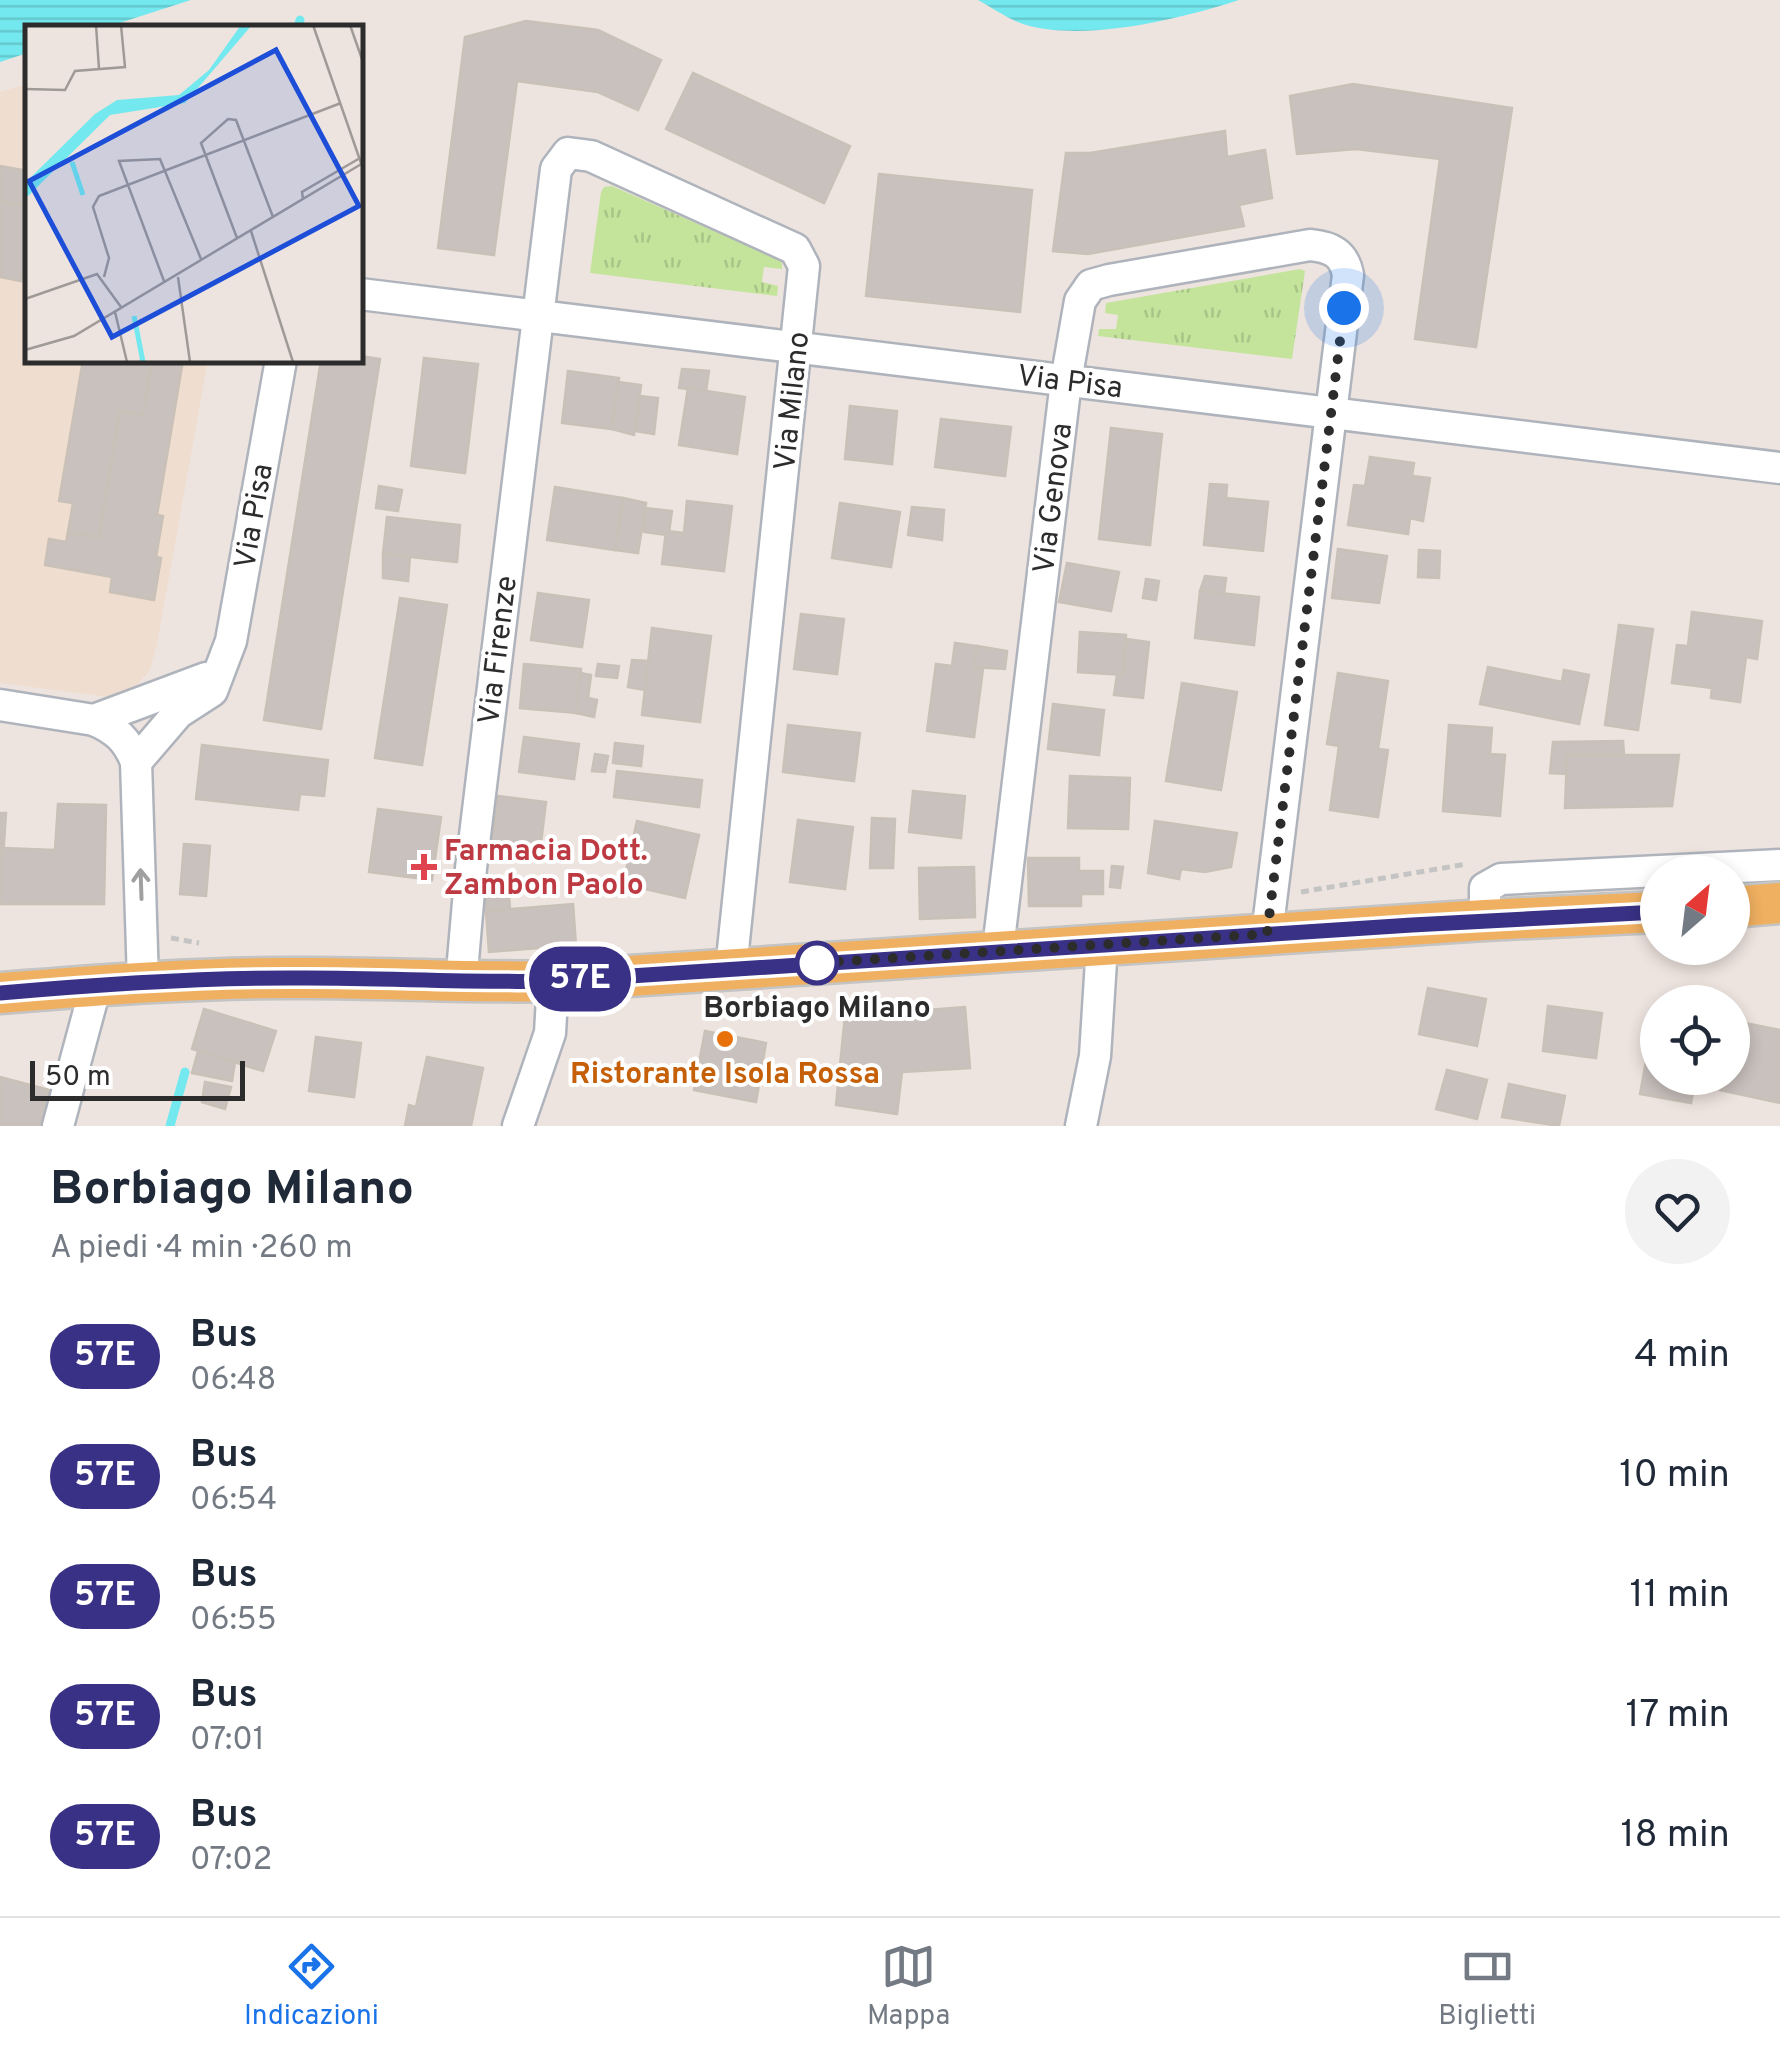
<!DOCTYPE html>
<html lang="it">
<meta charset="utf-8">
<style>
:root{--surface:#fff;--page:#f2f2f3;--text:#1f2937;--muted:#747a83;--line:#e0e1e3;--accent:#1a73e8}
body{margin:0;font-family:Overpass,sans-serif;background:var(--page);color:var(--text);height:100vh;display:flex;flex-direction:column;font-size:38px;white-space:nowrap}
*{box-sizing:border-box;margin:0}
p{font-size:32px;color:var(--muted)}
.icon{flex:none;width:55px;height:55px;fill:none;stroke:currentColor;stroke-width:2;stroke-linecap:round;stroke-linejoin:round}
.map{position:relative;height:1126px;overflow:hidden}
.details{display:flex;flex-direction:column;background:var(--surface);flex:1}
.details>*{flex:none}
.badge{padding:0 20px;border-radius:32px;font-size:35px;line-height:65px}
.needle{width:65px;rotate:28deg}
.fabs{position:absolute;left:1640px;top:855px;display:grid;gap:20px}
.fabs a{display:grid;place-items:center;width:110px;height:110px;border-radius:50%;background:var(--surface);box-shadow:0 5px 15px #0003;font-size:50px}
.scale{position:absolute;left:30px;bottom:25px;width:215px;box-sizing:border-box;padding-left:10px;border:5px solid #2c2c2c;border-top:0;font-size:28px;line-height:35px;white-space:nowrap;color:#2c2c2c;-webkit-text-stroke:8px #fff;paint-order:stroke}
.you{position:absolute;width:50px;height:50px;margin:-25px;border:8px solid #fff;border-radius:50%;background:#1a73e8;box-shadow:0 0 0 15px #1a73e833}
.map>.badge{position:absolute;translate:-50% -50%;box-shadow:0 0 0 5px #fff}
.round{display:grid;place-items:center;flex:none;width:105px;height:105px;border-radius:52px;background:var(--page)}
.head{display:flex;align-items:center;justify-content:space-between;height:170px;padding:0 50px}
h1{font-size:48px;font-weight:700;line-height:75px}
ul{padding:0;list-style:none}
li{display:flex;align-items:center;gap:30px;height:120px;padding:0 50px}
li div{flex:1}
li b{display:block;font-size:38px}
li em{font-style:normal}
li .badge{min-width:110px;font-weight:700;text-align:center}
.menu{display:flex;justify-content:space-around;align-items:center;height:140px;border-top:2px solid var(--line);background:var(--surface);font-size:28px;color:var(--muted)}
.menu a{display:grid;justify-items:center;gap:5px}
.menu .active{color:var(--accent)}
.map>svg:first-child{display:block}
.education{fill:#efddcf}
.park{fill:url(#park-tufts)}
.water{fill:url(#water-rules)}
.lines{fill:none;stroke-linecap:round;stroke-linejoin:round}
.stream{stroke:#73e9ef;stroke-width:9}
.building{fill:#c9c1be;stroke:#c9c0b8;stroke-width:2.5}
.minor-casing{stroke:#afb4bc;stroke-width:35}
.major-casing{stroke:#c4c4c4;stroke-width:45}
.path{stroke:#c4c4c4;stroke-width:5;stroke-dasharray:8 5;stroke-linecap:butt}
.minor{stroke:#fff;stroke-width:30}
.major{stroke:#f0b061;stroke-width:40}
.oneway{stroke:#a0a0a0}
.line-casing{stroke:#fff;stroke-width:22}
.line{stroke:#393185;stroke-width:15}
.walk{stroke:#2c2c2c;stroke-width:10;stroke-dasharray:0 18}
.health-dot{fill:#e0444e;stroke:#fff;stroke-width:4}
.stop-dot{fill:#fff;stroke:#393185;stroke-width:5}
.food-dot{fill:#e8710a;stroke:#fff;stroke-width:4}
.labels{text-anchor:middle;stroke-width:8;stroke-linejoin:round;paint-order:stroke}
.street-label{font-size:30px;fill:#2c2c2c;stroke:#fff}
.health-label{font-size:30px;font-weight:bold;fill:#be3a42;stroke:#fff;text-anchor:start}
.stop-label{font-size:30px;font-weight:bold;fill:#2c2c2c;stroke:#fff}
.food-label{font-size:30px;font-weight:bold;fill:#c56008;stroke:#fff}
.inset-river{fill:none;stroke:#73e9ef;stroke-width:5}
.inset-road{fill:none;stroke:#a09a97;stroke-width:2.5}
.view{fill:#1d4ed8;fill-opacity:0.15;stroke:#1d4ed8;stroke-width:5}
.inset-edge{fill:none;stroke:#2c2c2c;stroke-width:5}
</style>
<div class="map">
<svg width="1780" height="1126" viewBox="0 0 1780 1126">
<defs>
<pattern id="park-tufts" width="24" height="20" patternUnits="userSpaceOnUse" patternTransform="scale(2.5)"><rect width="24" height="20" fill="#c4e49c"/><path d="M3 7l-1-3M5 7V3M7 7l1-3M15 17l-1-3M17 17v-4M19 17l1-3" fill="none" stroke="#a9c487"/></pattern>
<pattern id="water-rules" width="6" height="5" patternUnits="userSpaceOnUse" patternTransform="scale(2.5)"><rect width="6" height="5" fill="#73e9ef"/><path d="M0 2.5h6" fill="none" stroke="#64c8cd"/></pattern>
</defs>
<rect width="100%" height="100%" fill="#eee4df"/>
<path class="education" d="M27 84 28 360H208L157 644 150 670 135 687 109 697 0 683V92Z"/>
<g class="park">
<path d="M612 186 782 261V269L764 267 762 282 778 286 777 296 590 273 601 192 604 187Z"/>
<path d="M1300 269 1305 271 1292 359 1098 336 1099 329H1116L1118 315 1105 313 1106 303Z"/>
</g>
<g class="water">
<path d="M0 0H191L107 27 28 28 27 53 0 62Z"/>
<path d="M978 0H1239C1180 19 1087 42 1026 25 1009 20 993 8 978 0Z"/>
</g>
<g class="lines">
<g class="stream">
<path d="M298 28 300 20"/>
<path d="M170 1126 185 1072"/>
</g>
</g>
<g class="building">
<path d="M526 21 598 30 661 60 638 110 598 92 517 81 494 255 438 248 465 37Z"/>
<path d="M693 73 850 146 824 203 666 129Z"/>
<path d="M1353 84 1512 108 1476 347 1415 339 1440 159 1356 149 1297 154 1290 96Z"/>
<path d="M1225 131 1227 157 1265 150 1272 198 1239 205 1244 226 1088 254 1053 251 1066 153H1090Z"/>
<path d="M0 166 28 171V206L0 201Z"/>
<path d="M879 174 1032 190 1020 312 866 296Z"/>
<path d="M0 201 28 206V245L21 281 0 277Z"/>
<path d="M360 356 380 359 321 729 264 720 321 360H360Z"/>
<path d="M424 358 478 364 465 473 411 466Z"/>
<path d="M83 360H152L143 415 120 411 99 537 68 532 73 503 59 501Z"/>
<path d="M152 360H183L157 515 163 516 156 557 161 558 154 600 110 592 112 577 45 565 49 539 66 542 68 532 99 537 120 411 143 415Z"/>
<path d="M682 369 709 371 706 391 679 388Z"/>
<path d="M568 371 619 378 612 429 562 423Z"/>
<path d="M618 382 641 385 634 435 612 429Z"/>
<path d="M688 388 745 397 737 454 679 445Z"/>
<path d="M640 396 658 398 654 434 635 431Z"/>
<path d="M850 406 897 411 892 464 845 459Z"/>
<path d="M941 419 1011 427 1005 476 935 467Z"/>
<path d="M1111 428 1162 434 1150 545 1099 539Z"/>
<path d="M1370 457 1414 463 1412 476 1430 478 1423 521 1410 518 1408 534 1348 525 1354 485 1365 486Z"/>
<path d="M1210 484 1227 485 1226 498 1268 502 1263 551 1204 545Z"/>
<path d="M379 486 402 490 398 511 376 508Z"/>
<path d="M555 487 623 498 615 550 547 540Z"/>
<path d="M623 498 646 503 638 553 615 550Z"/>
<path d="M687 501 732 506 724 571 662 564 666 531 684 533Z"/>
<path d="M840 503 900 512 891 567 832 558Z"/>
<path d="M912 507 944 510 942 540 908 535Z"/>
<path d="M645 508 672 511 669 532 666 535 644 532Z"/>
<path d="M387 517 460 525 457 562 383 554Z"/>
<path d="M1338 549 1387 556 1379 603 1332 598Z"/>
<path d="M1419 550 1440 551 1439 578 1418 577Z"/>
<path d="M383 554 410 556 408 581 383 578Z"/>
<path d="M1067 563 1119 572 1111 611 1059 602Z"/>
<path d="M1205 576 1226 578 1224 594 1200 591Z"/>
<path d="M1146 579 1159 581 1156 600 1143 598Z"/>
<path d="M1200 591 1259 597 1254 645 1195 638Z"/>
<path d="M538 593 589 600 582 647 531 640Z"/>
<path d="M400 598 447 605 422 765 375 758Z"/>
<path d="M1692 612 1762 621 1757 659 1746 657 1740 702 1711 698 1712 688 1672 683 1677 645 1688 646Z"/>
<path d="M801 614 844 619 837 674 794 669Z"/>
<path d="M1619 625 1653 629 1638 730 1605 725Z"/>
<path d="M652 628 711 636 700 722 642 715Z"/>
<path d="M1080 632 1126 635 1123 675 1078 672Z"/>
<path d="M1126 639 1149 642 1143 698 1114 695 1117 675H1123Z"/>
<path d="M955 643 977 646 974 667 983 669 974 737 927 731 936 664 952 666Z"/>
<path d="M977 646 1007 651 1005 669 974 667Z"/>
<path d="M632 660 648 661 645 690 628 687Z"/>
<path d="M524 664 581 669 576 713 520 708Z"/>
<path d="M598 664 619 666 617 678 596 676Z"/>
<path d="M1488 667 1562 682 1564 670 1589 675 1579 724 1480 704Z"/>
<path d="M580 673 591 675 588 698 597 700 594 717 576 713Z"/>
<path d="M1338 673 1388 681 1378 749 1388 750 1378 817 1330 810 1339 746 1327 744Z"/>
<path d="M1182 683 1237 692 1221 790 1166 781Z"/>
<path d="M1053 704 1104 710 1099 755 1048 749Z"/>
<path d="M788 725 860 733 854 781 783 772Z"/>
<path d="M1449 725 1492 728 1490 754 1505 755 1500 816 1443 811Z"/>
<path d="M524 737 579 744 574 779 519 772Z"/>
<path d="M1623 741 1624 755H1567V774L1550 773 1553 742Z"/>
<path d="M615 743 643 746 641 766 613 763Z"/>
<path d="M202 745 328 760 324 796 300 794 298 810 196 799Z"/>
<path d="M595 754 608 756 605 772 592 771Z"/>
<path d="M1567 755H1679L1672 806 1565 808Z"/>
<path d="M617 771 702 780 699 807 614 797Z"/>
<path d="M1070 776 1130 778 1128 829 1068 828Z"/>
<path d="M913 791 965 796 961 838 909 832Z"/>
<path d="M498 796 546 802 539 859 491 852Z"/>
<path d="M58 804 106 805 104 904H0V857H3L4 848 55 850Z"/>
<path d="M378 809 441 817 432 880 369 872Z"/>
<path d="M0 813H6L3 857H0Z"/>
<path d="M872 818 895 819 893 868H870Z"/>
<path d="M798 820 853 827 845 889 790 882Z"/>
<path d="M637 821 699 835 685 898 623 884Z"/>
<path d="M1155 821 1237 833 1231 867 1205 872 1181 869 1179 879 1148 873Z"/>
<path d="M184 844 210 846 206 896 180 894Z"/>
<path d="M1028 858H1079V871H1103V894H1081V906H1029Z"/>
<path d="M1112 866 1123 867 1120 888 1110 887Z"/>
<path d="M974 867 975 917 920 919 919 868Z"/>
<path d="M508 883 510 909 486 911 485 884Z"/>
<path d="M573 904 576 945 489 952 486 911Z"/>
<path d="M1428 988 1486 999 1477 1046 1419 1034Z"/>
<path d="M1548 1006 1602 1013 1596 1058 1543 1051Z"/>
<path d="M965 1007 970 1068 902 1072 897 1114 836 1105 845 1016Z"/>
<path d="M204 1009 276 1031 263 1071 192 1049Z"/>
<path d="M1745 1023 1780 1030V1103L1720 1090 1723 1078H1732Z"/>
<path d="M1652 1030 1658 1032V1078H1696L1691 1103 1640 1094Z"/>
<path d="M705 1031 766 1043 756 1102 694 1090Z"/>
<path d="M316 1037 361 1043 354 1097 309 1091Z"/>
<path d="M198 1051 235 1062 232 1081 192 1073Z"/>
<path d="M427 1057 483 1068 471 1126H405L409 1105 416 1107Z"/>
<path d="M1447 1070 1487 1080 1477 1119 1436 1109Z"/>
<path d="M0 1077 49 1090 40 1126H0Z"/>
<path d="M205 1082 231 1087 225 1109 202 1102Z"/>
<path d="M1509 1084 1565 1096 1559 1126 1502 1117Z"/>
</g>
<g class="lines">
<defs>
<g id="minor">
<path d="M360 294 1780 468"/>
<path d="M0 705 94 720C116 729 128 741 136 762L143 981"/>
<path d="M94 720 206 678"/>
<path d="M136 762 178 713 212 691 231 641 281 360"/>
<path d="M1485 920V888L1501 879 1780 865"/>
<path d="M1002 951 1000 932 1066 381 1080 301 1091 285 1109 280 1310 245C1331 247 1344 253 1348 275L1267 934"/>
<path d="M461 983 471 868 556 169 568 153 591 156 795 249 804 266 731 969"/>
<path d="M58 1126 96 985"/>
<path d="M518 1126 550 1033 553 981"/>
<path d="M1081 1126 1095 1056 1102 945"/>
</g>
<g id="major">
<path d="M1732 907 1780 903"/>
<path d="M0 993C102 985 204 977 307 978 389 978 471 983 553 981L1485 920 1658 912"/>
</g>
</defs>
<use href="#minor" class="minor-casing"/>
<use href="#major" class="major-casing"/>
<g class="path">
<path d="M1301 892 1467 864"/>
<path d="M171 938 199 943"/>
</g>
<use href="#minor" class="minor"/>
<use href="#major" class="major"/>
</g>
<defs><path id="oneway-shaft" d="M-6 0H5M1.5-3L5.5 0L1.5 3" fill="none" stroke-width="1.6" stroke-linecap="round" stroke-linejoin="round" transform="scale(2.5)"/></defs>
<use class="oneway" href="#oneway-shaft" transform="translate(141 884) rotate(-92)"/>
<g class="lines">
<defs>
<path id="line" d="M0 993C102 984 205 977 307 978 390 978 471 983 554 981L1412 925 1658 912"/>
</defs>
<use href="#line" class="line-casing"/>
<use href="#line" class="line"/>
<path class="walk" d="M817 963 801 964 1267 934 1344 308"/>
</g>
<path class="health-dot" d="M419 852h10v10h10v10h-10v10h-10v-10h-10v-10h10z"/>
<circle class="stop-dot" cx="817" cy="963" r="20"/>
<circle class="food-dot" cx="725" cy="1039" r="10"/>
<g class="labels">
<g class="street-label">
<text transform="translate(1070 381) rotate(7)" y="10">Via Pisa</text>
<text transform="translate(791 401) rotate(-84)" y="10">Via Milano</text>
<text transform="translate(1052 498) rotate(-83)" y="10">Via Genova</text>
<text transform="translate(253 516) rotate(-80)" y="10">Via Pisa</text>
<text transform="translate(497 650) rotate(-83)" y="10">Via Firenze</text>
</g>
<g class="health-label">
<text x="444" y="860">Farmacia Dott.<tspan x="444" dy="34">Zambon Paolo</tspan></text>
</g>
<g class="stop-label">
<text x="817" y="1017">Borbiago Milano</text>
</g>
<g class="food-label">
<text x="725" y="1083">Ristorante Isola Rossa</text>
</g>
</g>
<g transform="translate(25 25)">
<rect width="338" height="338" fill="#eee4df"/>
<path d="M216 0H227L160 78 85 90 0 174V158L70 89 92 75 154 70 184 45Z" fill="#73e9ef"/>
<path class="inset-river" d="M47 137 58 170M109 291 118 337"/>
<path class="inset-road" d="M71 0 74 44M288 0 336 138M325 0 338 37M0 64 40 65 50 46 100 42 96 0M278 174 277 167 335 133M226 206 268 337M212 213 176 118 203 94 211 95 248 192M79 252 84 233 68 182 74 171 316 78M153 252 165 337M139 256 94 136 135 134 176 234M0 274 72 249 96 282M90 287 102 337M0 325 49 311 338 138"/>
<path class="view" d="M251 25 334 181 87 312 4 156Z"/>
<rect width="338" height="338" class="inset-edge"/>
</g>
</svg>
<div class="fabs">
<a><svg class="needle" viewBox="-14 -14 28 28"><path d="M0-13l5 13h-10z" fill="#e53935"/><path d="M0 13l5-13h-10z" fill="#747a83"/></svg></a>
<a><svg class="icon" aria-label="locate" viewBox="0 0 24 24"><circle cx="12" cy="12" r="6"/><path d="M12 2v4M12 18v4M2 12h4M18 12h4"/></svg></a>
</div>
<div class="scale">50 m</div>
<div class="you" style="left:1344px;top:308px"></div>
<b class="badge" style="left:580px;top:979px;background:#393185;color:#fff">57E</b>
</div>
<section class="details">
<div class="head"><div><h1>Borbiago Milano</h1><p>A piedi · 4 min · 260 m</p></div><a class="round"><svg class="icon" aria-label="heart" viewBox="0 0 24 24"><path d="M12 20l-8-8c-3-5 5-10 8-4 3-6 11-1 8 4z"/></svg></a></div>
<ul>
<li><span class="badge" style="background:#393185;color:#fff">57E</span><div><b>Bus</b><p>06:48</p></div><em>4 min</em></li>
<li><span class="badge" style="background:#393185;color:#fff">57E</span><div><b>Bus</b><p>06:54</p></div><em>10 min</em></li>
<li><span class="badge" style="background:#393185;color:#fff">57E</span><div><b>Bus</b><p>06:55</p></div><em>11 min</em></li>
<li><span class="badge" style="background:#393185;color:#fff">57E</span><div><b>Bus</b><p>07:01</p></div><em>17 min</em></li>
<li><span class="badge" style="background:#393185;color:#fff">57E</span><div><b>Bus</b><p>07:02</p></div><em>18 min</em></li>
</ul>
</section>
<nav class="menu">
<a class="active"><svg class="icon" aria-label="directions" viewBox="0 0 24 24"><path d="M12 3l9 9-9 9-9-9zM9 14v-3h6M13 9l2 2-2 2"/></svg>Indicazioni</a>
<a><svg class="icon" aria-label="map" viewBox="0 0 24 24"><path d="M3 6l6-2 6 2 6-2v14l-6 2-6-2-6 2zM9 4v14M15 6v14"/></svg>Mappa</a>
<a><svg class="icon" aria-label="tickets" viewBox="0 0 24 24"><path d="M3 7h18v10H3zM15 7v10"/></svg>Biglietti</a>
</nav>
